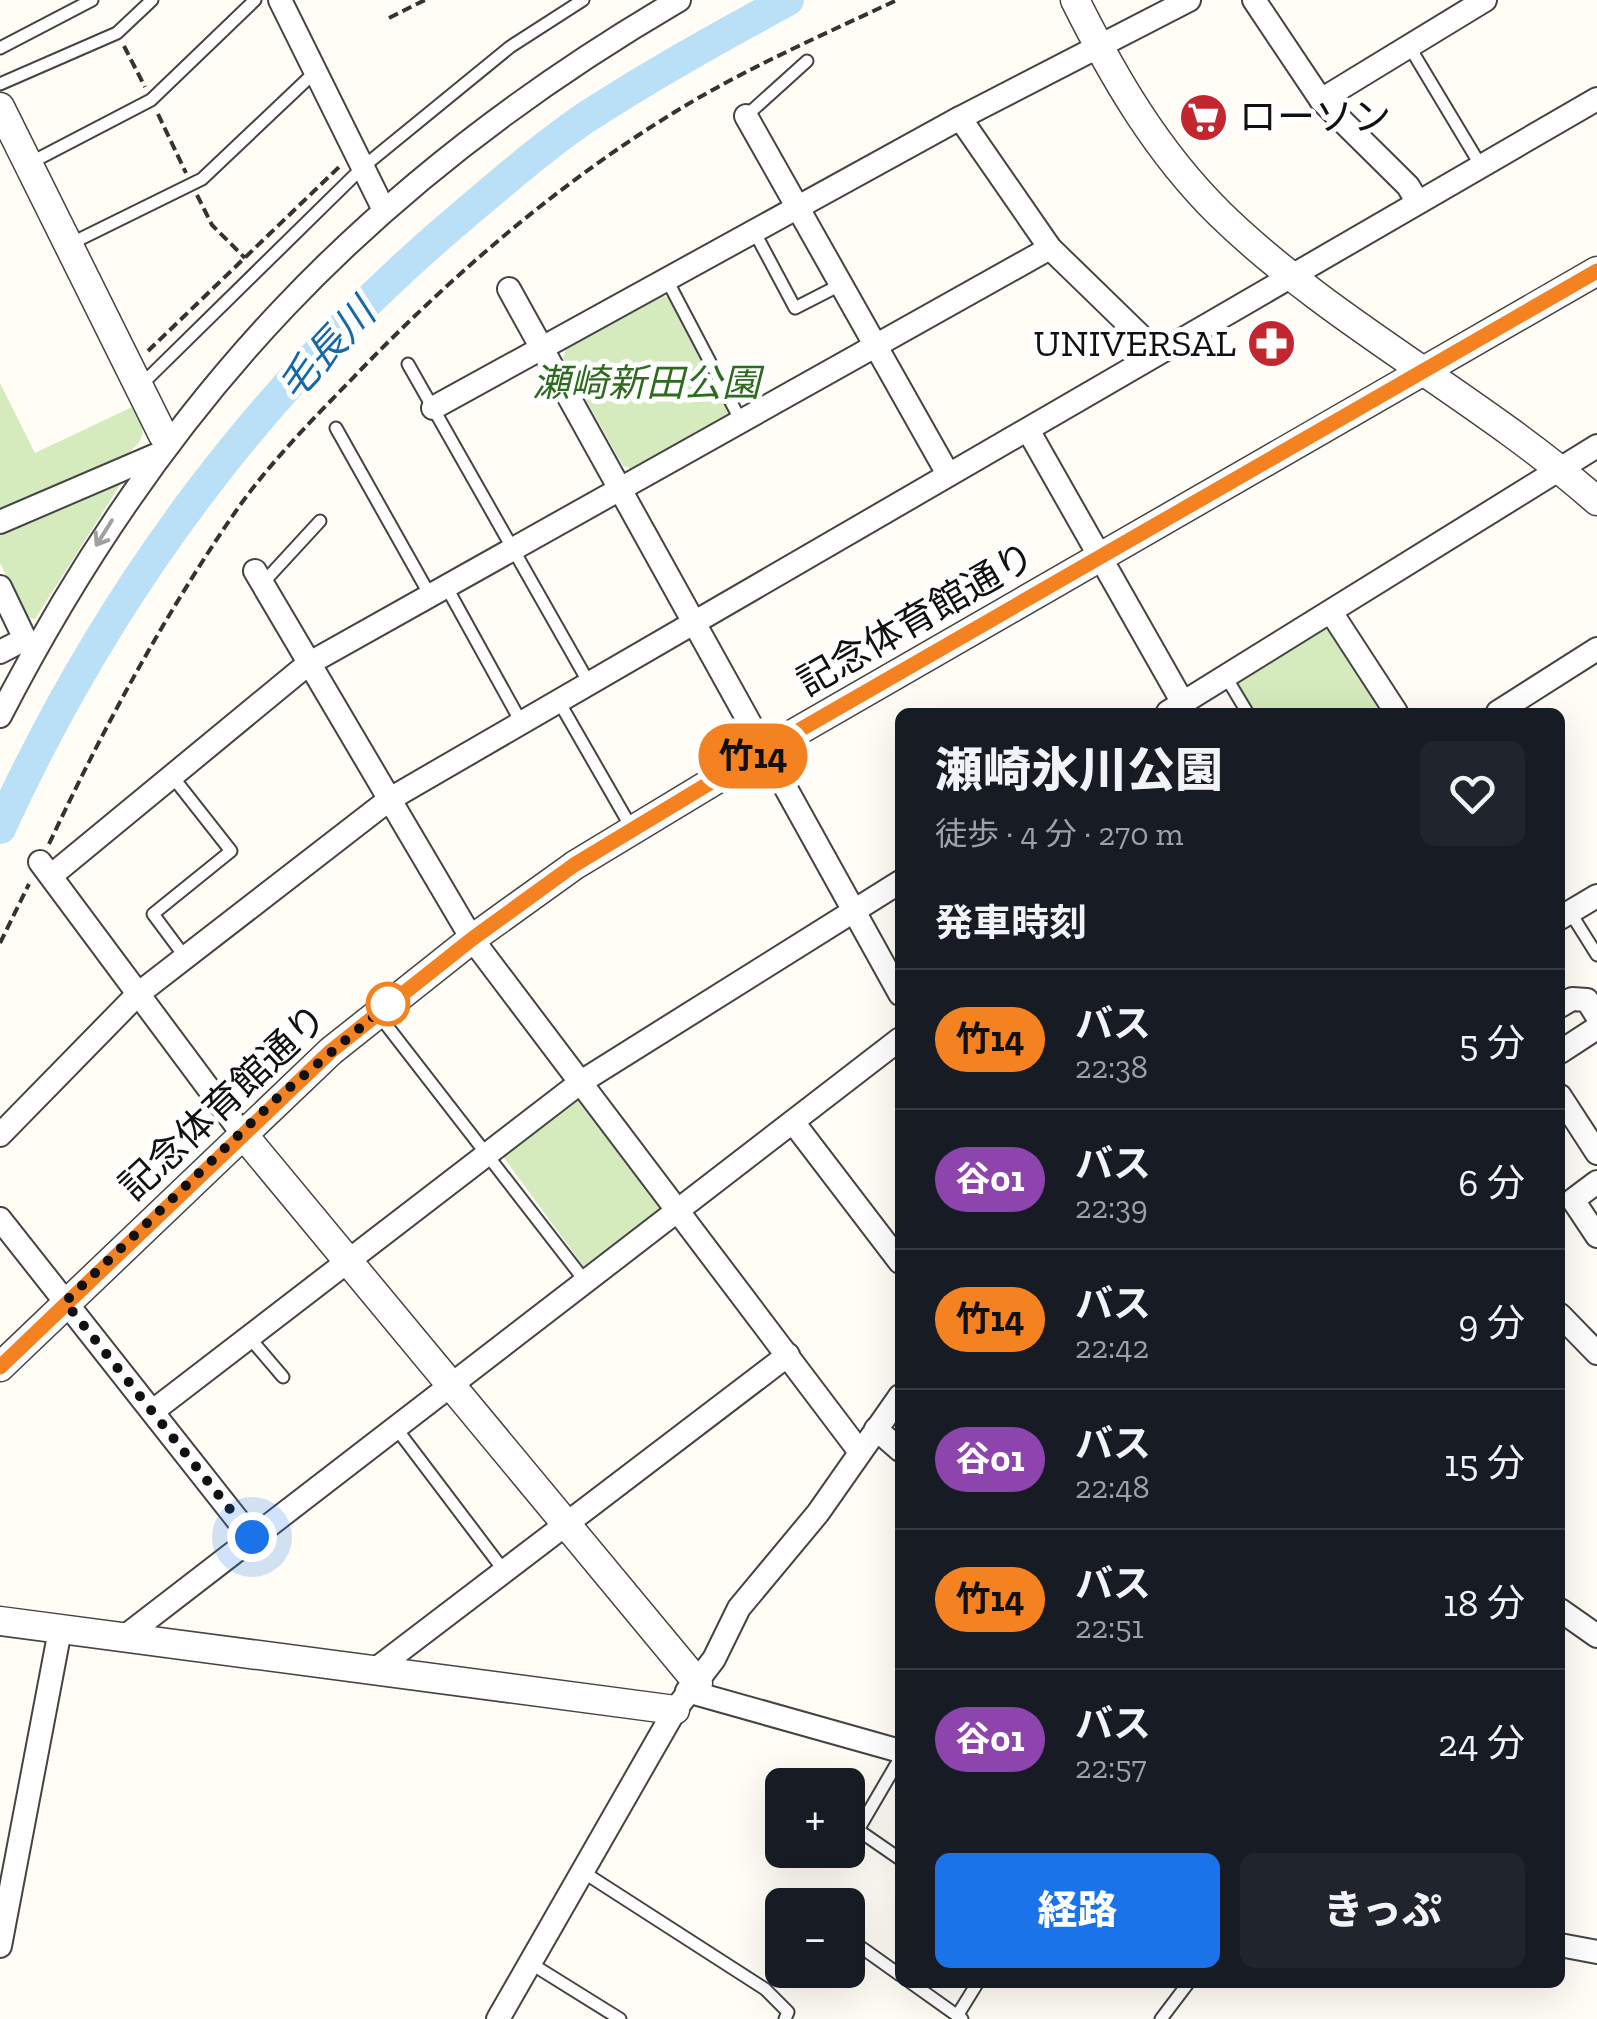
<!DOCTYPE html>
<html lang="ja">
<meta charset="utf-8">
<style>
:root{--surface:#171b24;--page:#20242c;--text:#f1f3f6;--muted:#9ea1a6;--line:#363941;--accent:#1a73e8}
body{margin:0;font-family:"Zilla Slab","Noto Sans JP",serif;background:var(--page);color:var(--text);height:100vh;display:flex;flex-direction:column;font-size:38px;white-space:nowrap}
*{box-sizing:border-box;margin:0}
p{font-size:32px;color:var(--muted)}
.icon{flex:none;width:55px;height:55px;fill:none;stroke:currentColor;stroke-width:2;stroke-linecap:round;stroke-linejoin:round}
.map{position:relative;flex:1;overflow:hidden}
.sheet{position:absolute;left:895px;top:708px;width:670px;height:1280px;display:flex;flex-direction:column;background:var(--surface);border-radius:15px;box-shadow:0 10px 40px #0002}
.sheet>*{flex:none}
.badge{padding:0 20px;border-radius:32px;font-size:35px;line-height:65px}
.fabs{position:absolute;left:765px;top:1768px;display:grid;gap:20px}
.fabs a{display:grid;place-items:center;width:100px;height:100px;border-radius:15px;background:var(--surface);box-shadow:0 10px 40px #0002;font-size:50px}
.you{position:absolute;width:50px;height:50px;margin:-25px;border:8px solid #fff;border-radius:50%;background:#1a73e8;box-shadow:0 0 0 15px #1a73e833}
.map>.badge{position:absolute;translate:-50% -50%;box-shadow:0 0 0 5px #fff}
h2{padding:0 40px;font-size:38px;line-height:90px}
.round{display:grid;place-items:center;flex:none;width:105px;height:105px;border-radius:15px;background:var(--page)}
.headline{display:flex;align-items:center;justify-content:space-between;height:170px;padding:0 40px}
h1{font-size:48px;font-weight:800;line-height:75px}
.cta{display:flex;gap:20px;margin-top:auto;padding:20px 40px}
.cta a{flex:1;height:115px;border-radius:15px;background:var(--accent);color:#fff;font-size:40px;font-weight:800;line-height:115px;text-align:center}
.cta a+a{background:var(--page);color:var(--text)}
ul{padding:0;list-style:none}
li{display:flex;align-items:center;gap:30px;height:140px;padding:0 40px;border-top:2px solid var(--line)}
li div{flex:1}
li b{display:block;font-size:38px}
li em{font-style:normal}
li .badge{min-width:110px;font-weight:700;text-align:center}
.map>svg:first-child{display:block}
.green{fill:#d5ebbd}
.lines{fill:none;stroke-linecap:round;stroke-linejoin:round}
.river{stroke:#b9e0f7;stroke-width:32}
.service-casing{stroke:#444;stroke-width:15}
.minor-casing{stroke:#444;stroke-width:26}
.tertiary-casing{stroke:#444;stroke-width:31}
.path{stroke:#333;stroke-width:4;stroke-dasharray:10 5;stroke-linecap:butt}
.service{stroke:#fff;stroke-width:11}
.minor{stroke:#fff;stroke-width:22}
.tertiary{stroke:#fff;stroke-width:28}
.oneway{stroke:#a0a0a0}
.line-casing{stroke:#fff;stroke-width:22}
.line{stroke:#f58220;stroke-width:15}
.walk{stroke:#111;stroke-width:10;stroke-dasharray:0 18}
.stop-dot{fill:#fff;stroke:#f58220;stroke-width:5}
.labels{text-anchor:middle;stroke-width:10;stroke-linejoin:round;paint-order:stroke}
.poi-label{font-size:38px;fill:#111;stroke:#fff;text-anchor:start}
.park-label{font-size:38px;font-style:italic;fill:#2f6b1f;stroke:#fff}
.street-label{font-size:38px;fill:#111;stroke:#fff}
.water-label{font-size:40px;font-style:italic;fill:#1768a6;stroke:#fff}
</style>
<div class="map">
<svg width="1597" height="2019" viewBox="0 0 1597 2019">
<rect width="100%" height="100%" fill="#fffdf5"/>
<g class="green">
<path d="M663 296 671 298 730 409 728 417 635 470 623 466 563 359 566 349Z"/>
<path d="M0 383 35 453 132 407C137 416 145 425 142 436 132 467 32 497 0 511Z"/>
<path d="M117 482 120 485 35 619 27 617 0 563V533Z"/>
<path d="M1324 627 1332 628 1386 712H1253L1237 686 1243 677Z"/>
<path d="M583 1097 665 1205 584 1267 502 1155Z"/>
</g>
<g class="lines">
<path class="river" d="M0 828C111 587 263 383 467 212 505 180 544 146 585 118 651 75 719 37 788 0"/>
<defs>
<g id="service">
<path d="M1409 46 1481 166"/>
<path d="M0 48 92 0"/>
<path d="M0 84 117 33 152 0"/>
<path d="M746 116 807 61"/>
<path d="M30 163 151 100 255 0"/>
<path d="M755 233 795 308 840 285"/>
<path d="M68 245 202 179 315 72"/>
<path d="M668 282 742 423"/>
<path d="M408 364 589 683"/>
<path d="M139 387 363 167 510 47 583 0"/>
<path d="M336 428 431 597"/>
<path d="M262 584 320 521"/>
<path d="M447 588 521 722"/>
<path d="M1226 677 1247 712"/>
<path d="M558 700 631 827"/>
<path d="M172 776 231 851 153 914 185 957"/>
<path d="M1570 912 1597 955"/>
<path d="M377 1013 585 1281"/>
<path d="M248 1336 283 1377"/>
<path d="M396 1428 505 1572"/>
<path d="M900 1758 858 1830 900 1859"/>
<path d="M580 1870 765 1989 788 2012 785 2019"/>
<path d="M848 1938 900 1975"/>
<path d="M530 1963 620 2019"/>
<path d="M910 1982 962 2019"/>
<path d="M957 2016 978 1982"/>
<path d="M1161 2019 1189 1982"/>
</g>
<g id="minor">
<path d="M280 0 383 208"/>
<path d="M1254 0 1321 100 1408 186 1417 201"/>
<path d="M1321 100 1485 0"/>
<path d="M746 116 948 474"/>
<path d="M960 118 1050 248 1157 352"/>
<path d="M509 289 900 994"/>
<path d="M433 408 960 118 1189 0"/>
<path d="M1028 430 1183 703"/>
<path d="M0 522 156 455"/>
<path d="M255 571 472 939 860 1452"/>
<path d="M0 587 25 639"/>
<path d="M1331 612 1396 712"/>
<path d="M0 652 25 639 36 646"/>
<path d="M1168 712 1597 446"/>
<path d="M1498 712 1597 649"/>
<path d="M0 716C163 399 371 180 679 0"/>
<path d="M40 862 241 1132"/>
<path d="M52 875 308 664 1050 248"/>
<path d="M1560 918 1597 896"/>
<path d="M1560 1006 1572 999 1587 1000 1597 1016"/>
<path d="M1560 1052 1597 1028"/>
<path d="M1560 1096 1597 1153"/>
<path d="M793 1122 900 1262"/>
<path d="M0 1135 138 994 390 799 1597 99"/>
<path d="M1597 1182 1573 1200 1597 1236"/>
<path d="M0 1219 251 1537"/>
<path d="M1560 1315 1597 1353"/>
<path d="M153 1411 581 1082 900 882"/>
<path d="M876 1429 900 1450"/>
<path d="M1560 1610 1597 1636"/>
<path d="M123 1638 900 1039"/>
<path d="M372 1672 788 1355"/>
<path d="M687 1691 900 1751"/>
<path d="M1560 1945 1597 1952"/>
<path d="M0 1946 60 1630"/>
<path d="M498 2019 675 1710 714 1659 739 1608 818 1513 900 1396"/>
</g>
<g id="tertiary">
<path d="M1075 0C1114 78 1157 152 1220 214 1333 324 1478 396 1597 501"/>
<path d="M0 107 163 435"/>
<path d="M241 1132 698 1683"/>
<path d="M0 1367 331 1051 472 939 575 865 765 750 1597 271"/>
<path d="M0 1621 675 1710"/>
</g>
</defs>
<use href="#service" class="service-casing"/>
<use href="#minor" class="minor-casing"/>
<use href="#tertiary" class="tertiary-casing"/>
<g class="path">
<path d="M389 18 425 0"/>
<path d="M124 46 145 87"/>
<path d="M158 114 186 173"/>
<path d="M197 195 212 225 245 258"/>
<path d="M148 351 339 167"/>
<path d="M49 844C104 727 164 615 238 508 270 463 310 422 348 383 452 274 569 173 700 97 763 61 831 31 897 0"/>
<path d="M0 943 29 884"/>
<path d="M772 1976 782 1958"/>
</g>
<use href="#service" class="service"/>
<use href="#minor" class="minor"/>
<use href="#tertiary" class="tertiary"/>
</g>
<defs><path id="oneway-shaft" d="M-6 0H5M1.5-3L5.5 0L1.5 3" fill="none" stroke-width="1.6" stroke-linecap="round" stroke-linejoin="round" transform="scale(2.5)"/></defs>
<use class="oneway" href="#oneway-shaft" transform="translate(104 533) rotate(122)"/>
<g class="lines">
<defs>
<path id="line" d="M0 1367 331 1051 472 939 574 865 751 758 1597 271"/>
</defs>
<use href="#line" class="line-casing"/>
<use href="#line" class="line"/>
<path class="walk" d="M252 1537 65 1302 275 1100 388 1004"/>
</g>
<defs>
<symbol id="supermarket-disc" viewBox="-11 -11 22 22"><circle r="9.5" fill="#c4262e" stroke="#fff"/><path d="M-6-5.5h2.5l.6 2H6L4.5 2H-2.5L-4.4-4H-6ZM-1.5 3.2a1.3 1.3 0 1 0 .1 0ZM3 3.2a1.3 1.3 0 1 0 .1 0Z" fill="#fff"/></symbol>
<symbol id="pharmacy-disc" viewBox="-11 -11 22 22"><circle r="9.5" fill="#c4262e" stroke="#fff"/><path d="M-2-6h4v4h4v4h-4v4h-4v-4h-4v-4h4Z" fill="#fff"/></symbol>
</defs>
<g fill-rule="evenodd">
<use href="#supermarket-disc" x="1176" y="90" width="55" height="55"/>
<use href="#pharmacy-disc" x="1244" y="316" width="55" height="55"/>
</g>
<circle class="stop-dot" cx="388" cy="1004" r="20"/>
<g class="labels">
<g class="poi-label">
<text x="1239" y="130">ローソン</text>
<text x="1236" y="356" text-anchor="end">UNIVERSAL</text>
</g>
<g class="park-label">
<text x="646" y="396">瀬崎新田公園</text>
</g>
<g class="street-label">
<text transform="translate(916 619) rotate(-30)" y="13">記念体育館通り</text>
<text transform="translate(223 1102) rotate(-43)" y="13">記念体育館通り</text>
</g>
<g class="water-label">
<text transform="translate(326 349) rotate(-47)" y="14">毛長川</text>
</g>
</g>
</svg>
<div class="fabs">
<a>+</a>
<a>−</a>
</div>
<div class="you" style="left:252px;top:1537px"></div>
<b class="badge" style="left:753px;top:756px;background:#f58220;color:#111">竹14</b>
<section class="sheet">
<div class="headline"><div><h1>瀬崎氷川公園</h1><p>徒歩 · 4 分 · 270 m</p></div><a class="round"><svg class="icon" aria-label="heart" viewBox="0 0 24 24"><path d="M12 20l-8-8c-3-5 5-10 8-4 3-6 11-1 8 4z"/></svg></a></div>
<h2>発車時刻</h2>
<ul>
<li><span class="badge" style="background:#f58220;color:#111">竹14</span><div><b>バス</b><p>22:38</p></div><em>5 分</em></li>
<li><span class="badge" style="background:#8e44ad;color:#fff">谷01</span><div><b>バス</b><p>22:39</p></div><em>6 分</em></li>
<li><span class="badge" style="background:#f58220;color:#111">竹14</span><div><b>バス</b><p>22:42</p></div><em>9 分</em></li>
<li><span class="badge" style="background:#8e44ad;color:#fff">谷01</span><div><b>バス</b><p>22:48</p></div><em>15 分</em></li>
<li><span class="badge" style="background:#f58220;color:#111">竹14</span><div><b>バス</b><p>22:51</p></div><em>18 分</em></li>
<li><span class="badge" style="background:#8e44ad;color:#fff">谷01</span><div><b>バス</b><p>22:57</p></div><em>24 分</em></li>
</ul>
<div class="cta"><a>経路</a><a>きっぷ</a></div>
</section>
</div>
